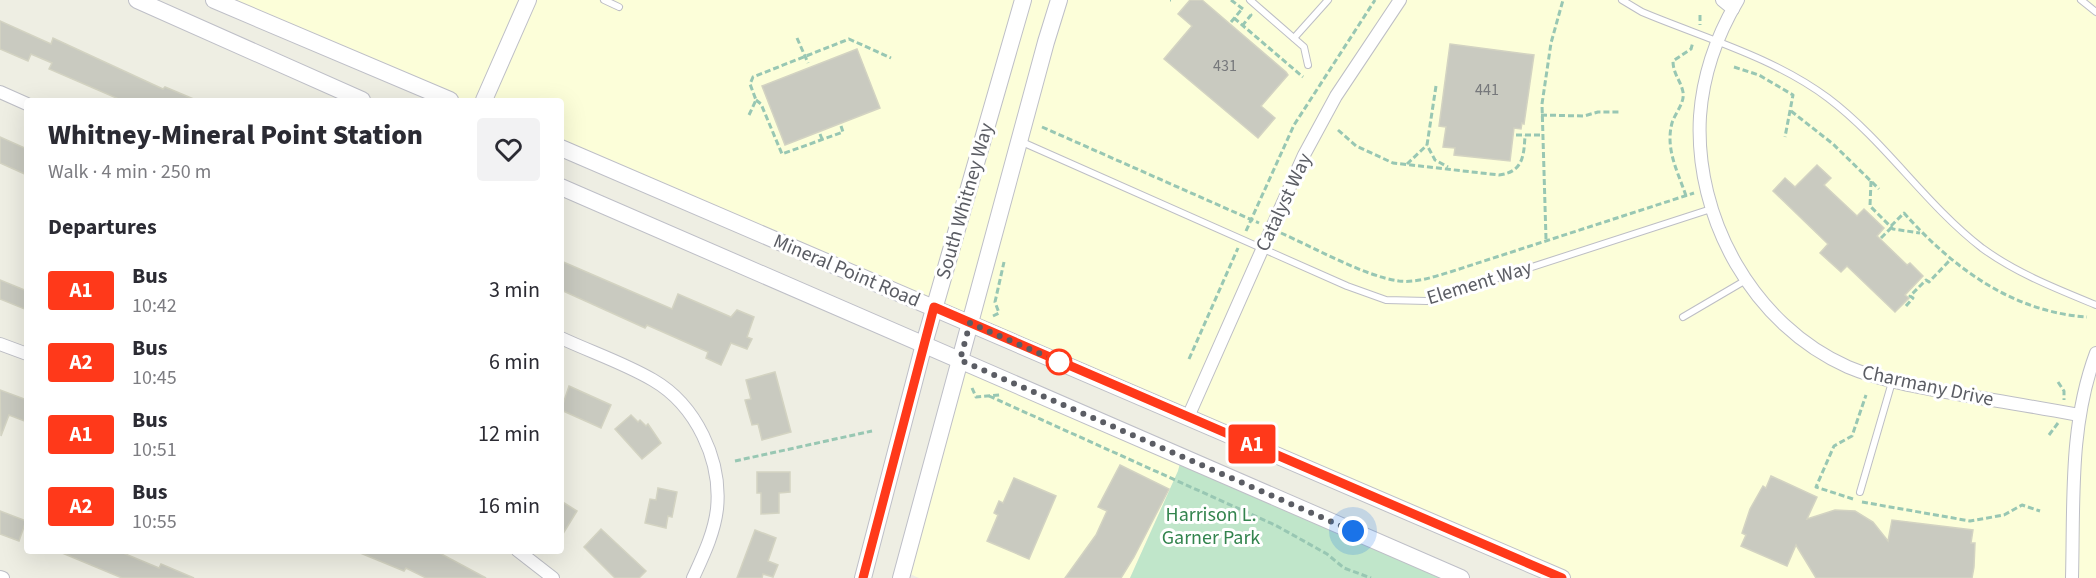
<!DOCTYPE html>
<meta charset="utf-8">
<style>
:root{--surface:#fff;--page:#f2f2f3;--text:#2b2b33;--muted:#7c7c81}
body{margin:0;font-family:"Source Sans 3",sans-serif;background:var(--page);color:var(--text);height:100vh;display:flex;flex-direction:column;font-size:22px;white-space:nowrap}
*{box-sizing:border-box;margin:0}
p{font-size:20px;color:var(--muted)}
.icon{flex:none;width:33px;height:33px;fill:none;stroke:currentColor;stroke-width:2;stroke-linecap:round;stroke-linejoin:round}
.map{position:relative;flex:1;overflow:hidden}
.panel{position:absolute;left:24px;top:98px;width:540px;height:456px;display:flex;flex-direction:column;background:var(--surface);border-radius:6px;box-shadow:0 6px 24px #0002}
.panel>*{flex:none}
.badge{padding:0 12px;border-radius:4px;font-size:21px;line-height:39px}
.you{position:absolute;width:30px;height:30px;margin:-15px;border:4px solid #fff;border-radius:50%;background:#1a73e8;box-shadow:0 0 0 9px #1a73e833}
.map>.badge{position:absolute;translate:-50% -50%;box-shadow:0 0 0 3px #fff}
h2{padding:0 24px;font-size:22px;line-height:54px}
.round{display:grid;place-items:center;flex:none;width:63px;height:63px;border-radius:6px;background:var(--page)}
.headline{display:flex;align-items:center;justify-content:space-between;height:102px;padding:0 24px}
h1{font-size:28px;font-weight:800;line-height:45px}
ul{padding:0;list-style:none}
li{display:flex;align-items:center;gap:18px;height:72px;padding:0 24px}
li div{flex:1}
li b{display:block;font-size:22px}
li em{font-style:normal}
li .badge{min-width:66px;font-weight:700;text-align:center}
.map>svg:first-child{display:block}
.commercial{fill:#fcfed9}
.green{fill:#c0e6ca}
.building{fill:#c9cac0;stroke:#d3d3c2;stroke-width:1.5}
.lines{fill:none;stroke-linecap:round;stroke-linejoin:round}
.lane-casing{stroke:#bdbec5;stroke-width:8}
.street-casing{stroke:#bdbec5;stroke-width:14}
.secondary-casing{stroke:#bebfc7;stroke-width:18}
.path{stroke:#98c7b3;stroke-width:3;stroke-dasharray:6 3;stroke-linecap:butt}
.lane{stroke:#fff;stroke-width:6}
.street{stroke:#fff;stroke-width:12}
.secondary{stroke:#fff;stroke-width:16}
.line-casing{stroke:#fff;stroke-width:14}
.line{stroke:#ff391a;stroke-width:9}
.walk{stroke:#5b5d64;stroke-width:6;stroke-dasharray:0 10.8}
.stop-dot{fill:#fff;stroke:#ff391a;stroke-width:3}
.labels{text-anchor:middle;stroke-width:6;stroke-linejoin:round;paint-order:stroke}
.number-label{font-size:16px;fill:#76787b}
.street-label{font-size:20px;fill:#5b5d64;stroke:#fff}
.park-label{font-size:20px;fill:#33844e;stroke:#fff}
</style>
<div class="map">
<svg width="2096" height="578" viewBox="0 0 2096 578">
<rect width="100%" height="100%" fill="#eeeee3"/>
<g class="commercial">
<path d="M214 0H2096V578H1562L561 148V100H450Z"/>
<path d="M960 360 1182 456 1178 471 1130 578H919L903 571Z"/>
</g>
<path class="green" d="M1182 456 1461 578H1130L1178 471Z"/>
<g class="building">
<path d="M1190 0H1202L1286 72 1288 75 1261 106 1275 118 1258 138 1164 59 1192 26 1178 14Z"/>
<path d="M0 21 51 44 53 38 163 89 165 87 196 100H121L49 69 52 63 31 54 28 61 0 49Z"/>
<path d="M1450 44 1534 55 1524 124 1522 123 1521 129 1514 128 1510 161 1454 155 1455 148 1443 147 1446 127 1439 126Z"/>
<path d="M857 49 880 108 785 145 762 86Z"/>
<path d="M0 137 27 149V175L0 163Z"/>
<path d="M1817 165 1831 178 1824 185 1857 216 1864 209 1884 228 1877 236 1907 265 1910 263 1923 276 1905 295 1909 298 1895 312 1847 266 1841 272 1820 253 1828 244 1773 191 1785 178 1795 187Z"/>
<path d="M561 261 672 309 678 294 731 317 737 310 754 317 747 337 752 339 747 349 731 343 721 365 706 358 708 352 647 325 645 328 561 290Z"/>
<path d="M0 280 27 291V310L0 299Z"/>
<path d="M775 372 791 432 762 440 758 424 752 425 745 400 751 399 746 380Z"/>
<path d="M569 386 611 405 601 428 561 410Z"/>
<path d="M0 390 27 400V422L9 415 1 436Z"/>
<path d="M631 415 638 422 640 420 646 426 648 424 661 443 642 459 615 429Z"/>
<path d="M1120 465 1169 489 1134 557 1121 578H1065L1096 535 1107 511 1098 507Z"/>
<path d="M757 472H790V492L779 493V513L761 514V493H757Z"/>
<path d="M1771 476 1817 497 1807 519 1835 510 1855 511 1873 522 1888 541 1892 520 1973 530 1971 543H1975L1974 567 1972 578H1816L1796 545 1787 566 1741 546 1746 535 1742 533 1750 509 1763 486 1766 488Z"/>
<path d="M1014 478 1056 496 1029 559 987 541 998 515 994 513 999 501 1003 503Z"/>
<path d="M658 488 677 492 672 517 668 516 666 528 645 523 650 499 656 500Z"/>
<path d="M561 501 577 511 561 537Z"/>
<path d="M0 511 26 521 19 541 0 534Z"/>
<path d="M601 529 646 571 639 578H615L584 547Z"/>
<path d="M755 530 776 538 768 561 778 565 773 577 763 574 762 578H737Z"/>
<path d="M55 550H116L159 568 161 564 194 578H122Z"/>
<path d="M353 550H434L486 578H426L406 568 404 571Z"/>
</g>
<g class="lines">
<defs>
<g id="lane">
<path d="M604 0 619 7"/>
<path d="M1250 0 1304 47 1308 65"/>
<path d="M1622 0 1642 12C1704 38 1773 57 1828 98 1885 141 1925 204 1982 248 2016 273 2057 289 2096 305"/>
<path d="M2081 0 2096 12"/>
<path d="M1294 38 1328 0"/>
<path d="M1022 142 1347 286 1386 300 1427 301 1711 209"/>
<path d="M1683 317 1746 280"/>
<path d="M1860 492 1892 382"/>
</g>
<g id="street">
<path d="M1722 0 1733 9"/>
<path d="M1738 0C1717 35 1703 75 1700 116 1694 218 1753 325 1848 367 1884 382 1924 388 1962 395 2001 401 2040 408 2079 415"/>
<path d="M0 92 27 104"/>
<path d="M561 338C591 352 624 363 653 380 696 405 722 460 717 509 714 534 703 556 693 578"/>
<path d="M0 344 27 354"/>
<path d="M1188 417 1304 155 1336 96 1400 0"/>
<path d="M517 550 553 578"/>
<path d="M0 577 3 578"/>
<path d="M2072 578C2074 502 2069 425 2096 353"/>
</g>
<g id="secondary">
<path d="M137 0 362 100"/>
<path d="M214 0 450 100"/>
<path d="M484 100 528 0"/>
<path d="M561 148 1562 578"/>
<path d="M561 187 1461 578"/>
<path d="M863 578 924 344 1023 0"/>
<path d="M901 578 1046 42 1059 0"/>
</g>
</defs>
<use href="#lane" class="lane-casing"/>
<use href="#street" class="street-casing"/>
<use href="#secondary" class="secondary-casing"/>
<g class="path">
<path d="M1170 0H1171"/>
<path d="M1231 0 1243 9"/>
<path d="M1700 15V25"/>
<path d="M1234 18 1303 77"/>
<path d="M1231 22 1242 9"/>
<path d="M1242 26 1251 15 1248 13"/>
<path d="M797 38 808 63"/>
<path d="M1734 67 1759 75 1793 95 1785 137"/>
<path d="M1436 86 1427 145 1435 160 1448 167"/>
<path d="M756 100 761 104 782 154 843 132 841 126"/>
<path d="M1791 111 1833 144 1879 189"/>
<path d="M749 115 756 100 750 84 753 77 849 39 891 58"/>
<path d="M1541 115 1584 116 1598 112H1619"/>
<path d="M1042 127 1259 223"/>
<path d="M1338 130 1356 146 1393 163 1499 175C1523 172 1524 156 1525 135"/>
<path d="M820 134 822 139"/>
<path d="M1516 135H1542"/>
<path d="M1407 164 1427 145"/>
<path d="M1871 181 1870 206 1893 229 1920 233"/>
<path d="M1686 196C1678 172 1665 149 1672 123 1675 113 1685 103 1683 92 1681 81 1673 74 1673 61L1691 49 1693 42"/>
<path d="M1891 226 1904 213C1952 267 2012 312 2087 317"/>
<path d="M1246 231 1294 125 1375 0"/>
<path d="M1281 233C1315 248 1364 276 1399 281 1416 283 1433 277 1450 272L1694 193"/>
<path d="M1881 238 1892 227"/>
<path d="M1546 239 1542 104 1551 43 1563 0"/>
<path d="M1906 306 1913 298 1910 296 1926 280 1929 282 1951 259"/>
<path d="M993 316 999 313 995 302 1004 262"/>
<path d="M1189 359 1238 248"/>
<path d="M2058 382 2064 391V400"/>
<path d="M972 388 976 397 1000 395"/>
<path d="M989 396 1275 525 1327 554 1344 568 1371 578"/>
<path d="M2049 435 2058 423"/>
<path d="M735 461 872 431"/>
<path d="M1853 499 1816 487 1834 446 1852 436 1866 395"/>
<path d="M1862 502 1970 521 2004 515 2022 505 2040 511"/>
</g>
<use href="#lane" class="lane"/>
<use href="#street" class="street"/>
<use href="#secondary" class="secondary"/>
</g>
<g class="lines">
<defs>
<path id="line" d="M863 578 934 307 1562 578"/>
</defs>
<use href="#line" class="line-casing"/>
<use href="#line" class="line"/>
<path class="walk" d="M1059 362 970 323 960 360 1353 531"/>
</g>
<circle class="stop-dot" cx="1059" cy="362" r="12"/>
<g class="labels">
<g class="number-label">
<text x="1225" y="71">431</text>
<text x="1487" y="95">441</text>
</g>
<g class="street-label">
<text transform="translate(964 201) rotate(-74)" y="7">South Whitney Way</text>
<text transform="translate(1283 202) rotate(-65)" y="7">Catalyst Way</text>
<text transform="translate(847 270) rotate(23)" y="7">Mineral Point Road</text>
<text transform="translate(1479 282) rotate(-17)" y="7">Element Way</text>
<text transform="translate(1928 385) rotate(12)" y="7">Charmany Drive</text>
</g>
<g class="park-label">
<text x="1211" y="521">Harrison L.<tspan x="1211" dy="23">Garner Park</tspan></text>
</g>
</g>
</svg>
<div class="you" style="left:1353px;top:531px"></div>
<b class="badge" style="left:1252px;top:444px;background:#ff391a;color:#fff">A1</b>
<section class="panel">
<div class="headline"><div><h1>Whitney-Mineral Point Station</h1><p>Walk · 4 min · 250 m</p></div><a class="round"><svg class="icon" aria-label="heart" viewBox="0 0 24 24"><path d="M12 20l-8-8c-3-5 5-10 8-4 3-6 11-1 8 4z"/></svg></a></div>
<h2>Departures</h2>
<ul>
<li><span class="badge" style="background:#ff391a;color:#fff">A1</span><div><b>Bus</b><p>10:42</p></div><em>3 min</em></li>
<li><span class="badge" style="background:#ff391a;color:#fff">A2</span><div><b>Bus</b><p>10:45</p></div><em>6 min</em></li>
<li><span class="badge" style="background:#ff391a;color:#fff">A1</span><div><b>Bus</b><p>10:51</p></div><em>12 min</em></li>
<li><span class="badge" style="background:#ff391a;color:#fff">A2</span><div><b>Bus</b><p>10:55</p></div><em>16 min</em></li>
</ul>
</section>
</div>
